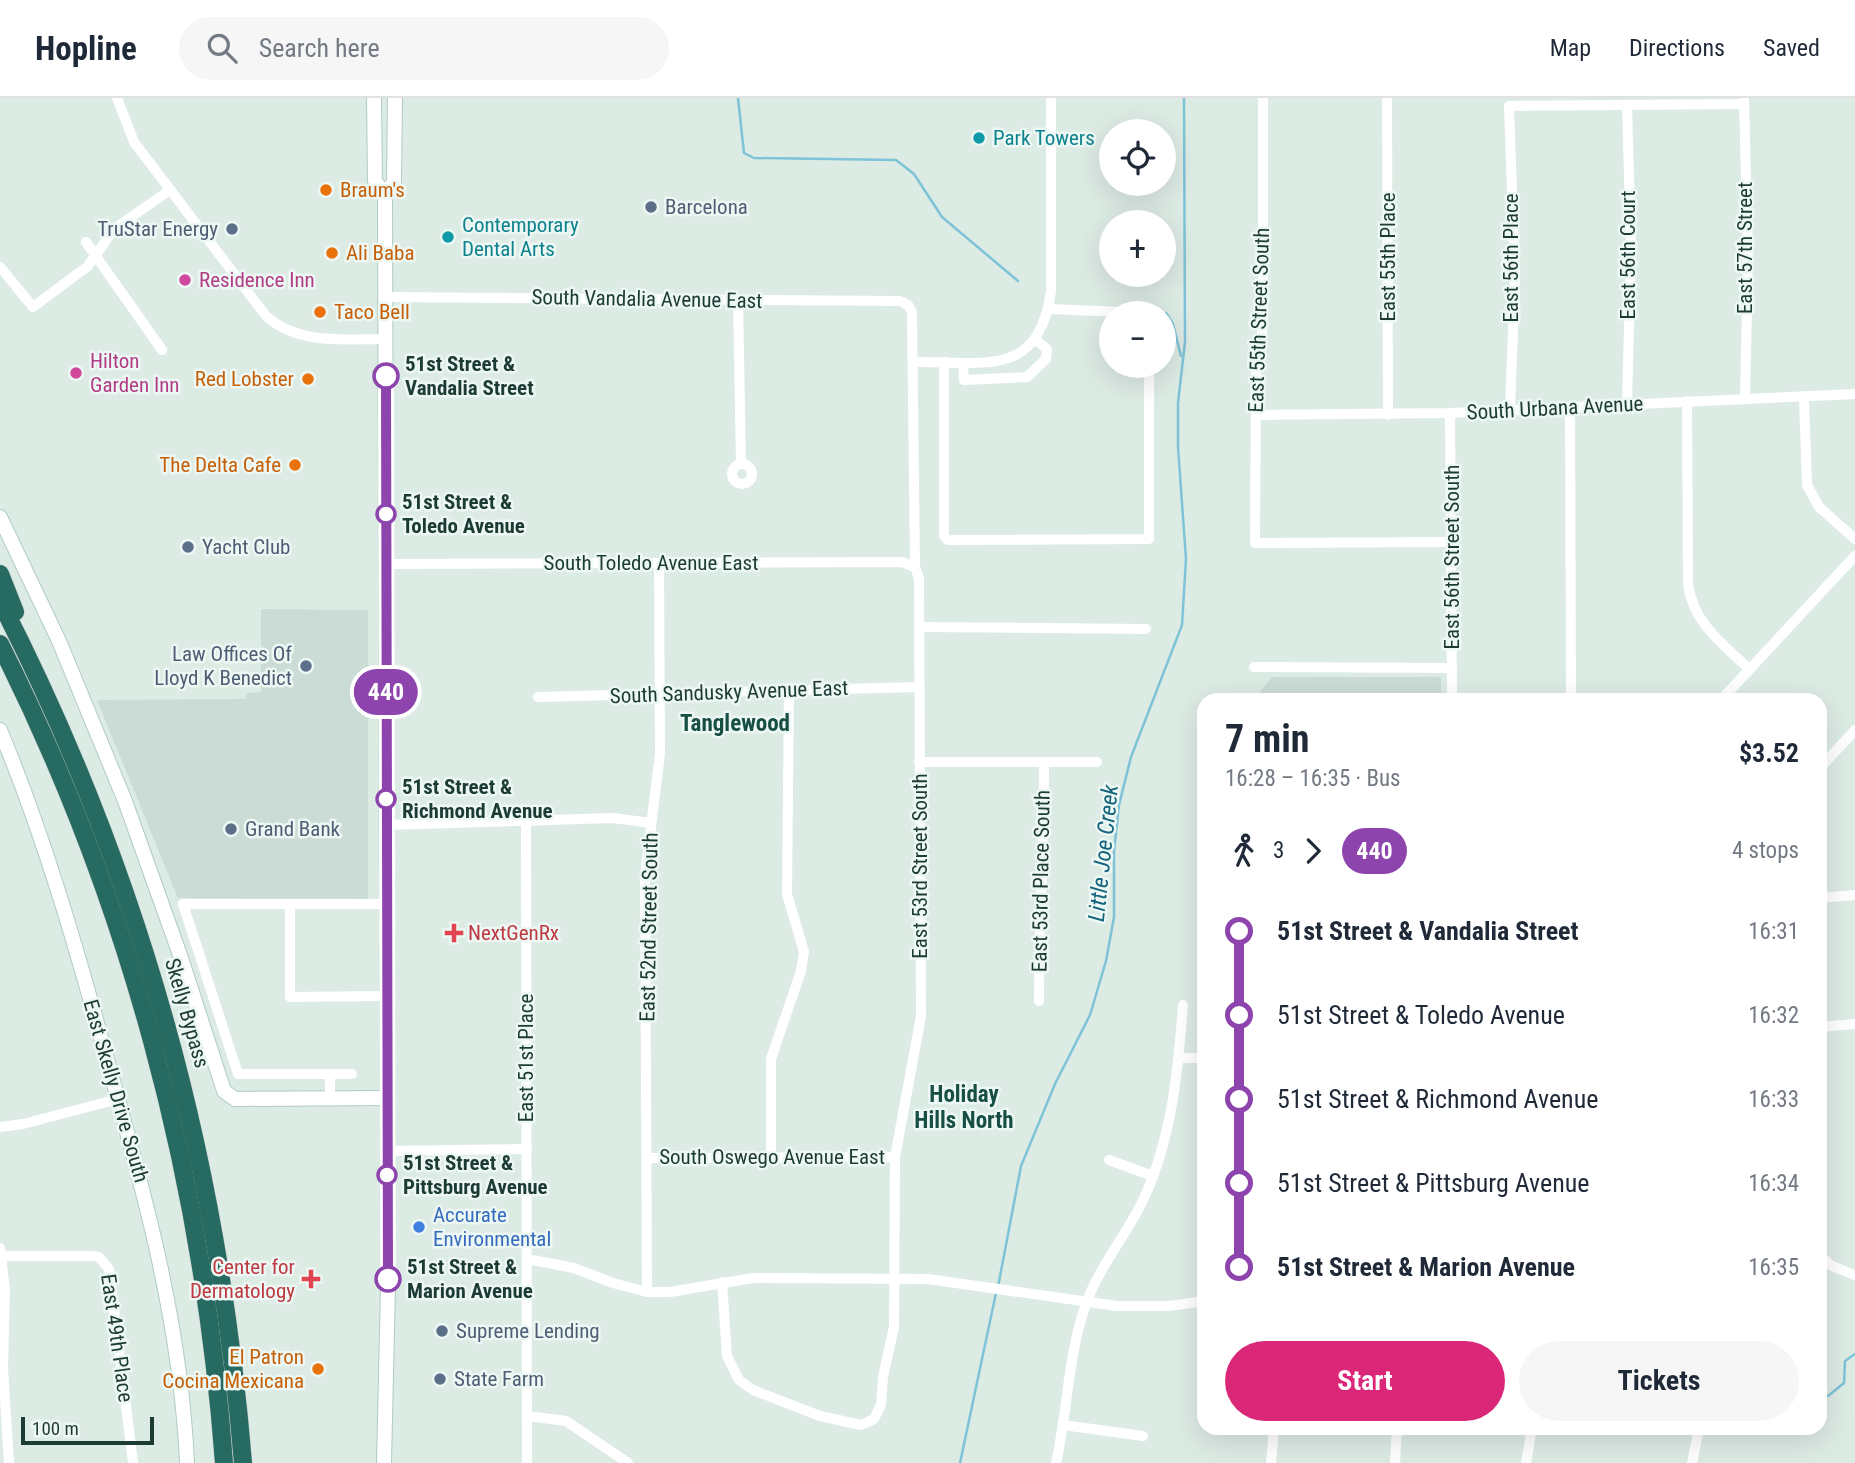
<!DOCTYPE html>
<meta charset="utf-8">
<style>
:root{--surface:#fff;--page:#f6f6f7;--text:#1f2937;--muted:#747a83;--line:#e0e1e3;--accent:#db2777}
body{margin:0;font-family:"Roboto Condensed",sans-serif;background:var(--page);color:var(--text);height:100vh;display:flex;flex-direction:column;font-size:26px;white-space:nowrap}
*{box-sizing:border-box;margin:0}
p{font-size:23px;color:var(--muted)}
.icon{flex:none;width:38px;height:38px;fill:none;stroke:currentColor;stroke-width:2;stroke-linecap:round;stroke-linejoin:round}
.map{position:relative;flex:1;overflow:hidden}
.side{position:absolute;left:1197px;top:595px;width:630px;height:742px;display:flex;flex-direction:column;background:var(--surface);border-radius:21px;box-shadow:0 7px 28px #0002}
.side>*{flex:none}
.badge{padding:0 14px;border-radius:23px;font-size:24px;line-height:46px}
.buttons{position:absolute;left:1099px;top:21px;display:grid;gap:14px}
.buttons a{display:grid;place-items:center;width:77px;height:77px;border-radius:50%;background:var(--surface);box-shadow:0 7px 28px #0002;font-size:35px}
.scale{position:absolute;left:21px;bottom:18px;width:133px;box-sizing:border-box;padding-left:7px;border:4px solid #1d3b35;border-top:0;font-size:19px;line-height:24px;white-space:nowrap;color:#1d3b35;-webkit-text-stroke:5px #edf7f3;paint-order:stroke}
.map>.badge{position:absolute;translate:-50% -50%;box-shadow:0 0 0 4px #fff}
.legs{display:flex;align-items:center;gap:10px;height:77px;padding:0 28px;font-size:23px}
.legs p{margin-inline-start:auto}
.summary{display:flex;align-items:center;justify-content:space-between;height:119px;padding:0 28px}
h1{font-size:38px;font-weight:700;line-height:52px}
.primary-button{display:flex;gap:14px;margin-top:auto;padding:14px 28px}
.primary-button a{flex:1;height:80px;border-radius:42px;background:var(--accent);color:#fff;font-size:28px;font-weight:700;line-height:80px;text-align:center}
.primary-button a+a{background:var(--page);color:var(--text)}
ul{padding:0 28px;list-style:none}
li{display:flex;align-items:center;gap:24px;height:84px;font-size:26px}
li i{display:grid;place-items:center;width:10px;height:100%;margin:0 9px;background:currentColor}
li i::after{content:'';width:18px;height:18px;margin:-9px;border:5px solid;border-radius:50%;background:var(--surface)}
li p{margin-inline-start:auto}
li:first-child i{background:linear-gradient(#0000 50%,currentColor 0)}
li:last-child i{background:linear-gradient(currentColor 50%,#0000 0)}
header{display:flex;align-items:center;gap:42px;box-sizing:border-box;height:98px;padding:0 35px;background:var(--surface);border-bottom:2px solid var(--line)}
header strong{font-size:33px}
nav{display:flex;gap:38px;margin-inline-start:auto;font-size:24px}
.search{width:490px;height:63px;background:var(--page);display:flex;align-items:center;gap:18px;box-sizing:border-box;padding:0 24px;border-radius:38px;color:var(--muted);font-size:26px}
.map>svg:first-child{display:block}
.built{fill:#cbdbd5}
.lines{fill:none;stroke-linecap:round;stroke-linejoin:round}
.stream{stroke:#7ec3d7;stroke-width:2.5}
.secondary-casing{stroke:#afccc3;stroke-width:16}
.highway-casing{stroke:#c0c8c6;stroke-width:19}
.street{stroke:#fff;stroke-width:10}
.secondary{stroke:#fff;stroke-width:14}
.highway{stroke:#266a61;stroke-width:18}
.line-1-casing{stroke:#fff;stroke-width:16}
.line-1{stroke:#8e44ad;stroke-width:10}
.culture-dot{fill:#0f9aa8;stroke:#edf7f3;stroke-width:2.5}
.food-dot{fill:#e8710a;stroke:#edf7f3;stroke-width:2.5}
.service-dot{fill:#5c6f8a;stroke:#edf7f3;stroke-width:2.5}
.hotel-dot{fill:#d1479c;stroke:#edf7f3;stroke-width:2.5}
.stop-1-dot{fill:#fff;stroke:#8e44ad;stroke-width:3.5}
.health-dot{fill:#e0444e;stroke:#edf7f3;stroke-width:2.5}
.shop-dot{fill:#3f7fe0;stroke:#edf7f3;stroke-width:2.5}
.labels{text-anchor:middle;stroke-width:5;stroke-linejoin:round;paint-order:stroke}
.culture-label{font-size:21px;fill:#0d838f;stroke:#edf7f3;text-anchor:start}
.food-label{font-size:21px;fill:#c56008;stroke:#edf7f3;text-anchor:start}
.service-label{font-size:21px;fill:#4e5e75;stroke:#edf7f3;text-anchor:start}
.street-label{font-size:21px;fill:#1d3b35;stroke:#edf7f3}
.hotel-label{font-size:21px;fill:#b23c85;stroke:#edf7f3;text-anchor:start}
.stop-label{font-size:21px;font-weight:bold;fill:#1d3b35;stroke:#edf7f3;text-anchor:start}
.health-label{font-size:21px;fill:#be3a42;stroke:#edf7f3;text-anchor:start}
.shop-label{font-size:21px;fill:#366cbe;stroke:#edf7f3;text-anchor:start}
.neighbourhood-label{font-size:23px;font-weight:bold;fill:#184f45;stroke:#edf7f3}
.water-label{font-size:23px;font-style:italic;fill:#12637c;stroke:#edf7f3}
</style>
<header>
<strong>Hopline</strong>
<div class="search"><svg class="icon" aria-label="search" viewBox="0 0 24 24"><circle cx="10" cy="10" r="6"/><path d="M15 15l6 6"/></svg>Search here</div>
<nav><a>Map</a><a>Directions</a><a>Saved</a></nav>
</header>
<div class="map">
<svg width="1855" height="1365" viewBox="0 0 1855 1365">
<rect width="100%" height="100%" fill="#ddebe5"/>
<g class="built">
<path d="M261 511 368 512V801L178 800 97 602 246 601V595L261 594Z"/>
<path d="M1272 579H1441V602H1260V594Z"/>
</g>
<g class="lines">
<g class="stream">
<path d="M738 0 744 55 754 60 896 62 914 76 942 119 1018 183"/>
<path d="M1166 215 1173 226 1181 258"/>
<path d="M998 1189 1021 1068 1055 986 1090 917 1106 863 1114 819V753L1119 707 1131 659 1182 527 1186 461 1178 349V305L1185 244 1184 0"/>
<path d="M1828 1298 1844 1285 1845 1263 1855 1256"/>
<path d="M960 1365 996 1195"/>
</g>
<defs>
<g id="secondary">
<path d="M374 0 375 83 385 96 388 1188 384 1365"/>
<path d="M385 96 394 84 395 0"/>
<path d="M0 419 59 543 125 703 180 857 224 993 235 1001 387 1000"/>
<path d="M0 632C45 740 77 852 108 965 145 1097 181 1227 187 1365"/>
</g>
<g id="highway">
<path d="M0 476 15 514"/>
<path d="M0 503C140 776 218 1060 243 1365"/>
<path d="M0 546C129 802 203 1080 224 1365"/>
</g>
</defs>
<use href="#secondary" class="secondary-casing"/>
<use href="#highway" class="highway-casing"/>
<g class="street">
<path d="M117 0 134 44 266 218C298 247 345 241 385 241"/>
<path d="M1263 0V226L1256 276 1255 445 1452 444"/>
<path d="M1387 0 1388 317"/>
<path d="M1744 0 1748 161 1745 301"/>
<path d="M1627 7 1631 151 1627 306"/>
<path d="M86 144 162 252"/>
<path d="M0 169 33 209 88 168 114 131 170 92"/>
<path d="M385 199 900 203 908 207 912 214 915 469 919 480 921 918 895 1059 894 1229 883 1279 881 1307 874 1321 861 1327 820 1318 753 1292 739 1282 727 1258 722 1184"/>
<path d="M738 202 741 366"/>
<path d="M1049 211 1148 215"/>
<path d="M913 264C982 263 1039 282 1051 193V0"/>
<path d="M944 264V438L948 442 1149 441V268"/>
<path d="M963 265 964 282 1027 279 1046 261 1047 251 1035 241"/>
<path d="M1804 300 1807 387 1819 409 1855 441"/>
<path d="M1687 303 1688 486C1693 525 1722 545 1749 571"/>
<path d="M1570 309 1571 602"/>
<path d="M1510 312 1515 179 1509 8 1744 6"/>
<path d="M1450 315 1452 602"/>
<path d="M1256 317 1450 315 1855 296"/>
<circle cx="742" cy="376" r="10"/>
<path d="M386 466 902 464 915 469"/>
<path d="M919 529 1146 531"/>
<path d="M1254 569 1452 570"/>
<path d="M538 599 919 589"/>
<path d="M1721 602 1855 458"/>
<path d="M919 664H1097"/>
<path d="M1820 670 1855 632"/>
<path d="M526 724 527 1365"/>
<path d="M387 727 613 720 651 725"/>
<path d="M1820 800 1855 797"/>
<path d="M290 807V899L387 898"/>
<path d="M1039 903C1039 823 1044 744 1044 664"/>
<path d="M1820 929 1855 926"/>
<path d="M1179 960H1204"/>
<path d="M330 976V1001"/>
<path d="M352 976H238L183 806H386"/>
<path d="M0 1029 23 1026 118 1001"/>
<path d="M387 1053 527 1051"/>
<path d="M771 1059V961L801 873 804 854 787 796 789 592"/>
<path d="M648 1060 895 1059"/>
<path d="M1109 1062 1153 1078"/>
<path d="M0 1150 5 1191 3 1270 9 1365"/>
<path d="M3 1158H93L99 1159 109 1171 133 1365"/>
<path d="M1820 1158 1832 1168 1855 1177"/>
<path d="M527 1161 574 1170 613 1185 647 1194H670L753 1180 928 1181 1117 1208H1170L1204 1203"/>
<path d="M647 1194 645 777 660 656 659 466"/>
<path d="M527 1318 566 1323 628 1365"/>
<path d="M1063 1327 1143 1338"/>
<path d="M1056 1365C1068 1311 1068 1254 1087 1203 1101 1166 1128 1135 1144 1100 1172 1039 1178 973 1183 907"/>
<path d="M1271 1365 1274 1330"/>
<path d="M1395 1365 1397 1330"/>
<path d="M1526 1365 1532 1330"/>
<path d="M1692 1365 1699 1330"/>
</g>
<use href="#secondary" class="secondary"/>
<use href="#highway" class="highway"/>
</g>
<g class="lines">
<defs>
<path id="line-1" d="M386 278 388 1181"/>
</defs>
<use href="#line-1" class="line-1-casing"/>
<use href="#line-1" class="line-1"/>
</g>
<g class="culture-dot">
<circle cx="979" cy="40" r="7"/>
<circle cx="448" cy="139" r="7"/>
</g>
<g class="food-dot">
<circle cx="326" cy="92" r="7"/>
<circle cx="332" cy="155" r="7"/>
<circle cx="320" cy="214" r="7"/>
<circle cx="308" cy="281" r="7"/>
<circle cx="295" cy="367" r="7"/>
<circle cx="318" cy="1271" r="7"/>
</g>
<g class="service-dot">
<circle cx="651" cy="109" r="7"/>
<circle cx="232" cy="131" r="7"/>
<circle cx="188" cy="449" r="7"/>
<circle cx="306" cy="568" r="7"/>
<circle cx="231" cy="731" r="7"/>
<circle cx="442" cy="1233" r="7"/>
<circle cx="440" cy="1281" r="7"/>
</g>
<g class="hotel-dot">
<circle cx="185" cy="182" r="7"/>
<circle cx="76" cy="275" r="7"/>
</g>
<g class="stop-1-dot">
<circle cx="386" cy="278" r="12"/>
<circle cx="386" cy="416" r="9"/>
<circle cx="386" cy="701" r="9"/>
<circle cx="387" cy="1077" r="9"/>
<circle cx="388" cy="1181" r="12"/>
</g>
<g class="health-dot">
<path d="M450.5 824.5h7v7h7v7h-7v7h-7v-7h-7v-7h7z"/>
<path d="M307.5 1170.5h7v7h7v7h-7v7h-7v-7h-7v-7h7z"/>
</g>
<circle class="shop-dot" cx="419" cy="1129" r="7"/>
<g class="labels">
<g class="culture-label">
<text x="993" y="47">Park Towers</text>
<text x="462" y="134">Contemporary<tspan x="462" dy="24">Dental Arts</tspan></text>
</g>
<g class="food-label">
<text x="340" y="99">Braum's</text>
<text x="346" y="162">Ali Baba</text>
<text x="334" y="221">Taco Bell</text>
<text x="294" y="288" text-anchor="end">Red Lobster</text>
<text x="281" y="374" text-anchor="end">The Delta Cafe</text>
<text x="304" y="1266" text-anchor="end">El Patron<tspan x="304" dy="24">Cocina Mexicana</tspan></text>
</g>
<g class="service-label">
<text x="665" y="116">Barcelona</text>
<text x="218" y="138" text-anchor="end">TruStar Energy</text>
<text x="202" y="456">Yacht Club</text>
<text x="292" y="563" text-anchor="end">Law Offices Of<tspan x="292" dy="24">Lloyd K Benedict</tspan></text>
<text x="245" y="738">Grand Bank</text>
<text x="456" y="1240">Supreme Lending</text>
<text x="454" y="1288">State Farm</text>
</g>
<g class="street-label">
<text transform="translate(1745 150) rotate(-90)" y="7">East 57th Street</text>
<text transform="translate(1628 157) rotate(-90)" y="7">East 56th Court</text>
<text transform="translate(1388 159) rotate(-90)" y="7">East 55th Place</text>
<text transform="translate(1511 160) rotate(-90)" y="7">East 56th Place</text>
<text transform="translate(647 201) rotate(1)" y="7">South Vandalia Avenue East</text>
<text transform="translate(1259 222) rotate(-88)" y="7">East 55th Street South</text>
<text transform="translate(1555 310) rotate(-3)" y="7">South Urbana Avenue</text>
<text transform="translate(1452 459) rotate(-90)" y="7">East 56th Street South</text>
<text x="651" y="472">South Toledo Avenue East</text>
<text transform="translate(729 594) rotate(-2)" y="7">South Sandusky Avenue East</text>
<text transform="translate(920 768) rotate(-90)" y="7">East 53rd Street South</text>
<text transform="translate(1041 783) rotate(-89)" y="7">East 53rd Place South</text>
<text transform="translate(649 829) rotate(-89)" y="7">East 52nd Street South</text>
<text transform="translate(187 915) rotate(74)" y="7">Skelly Bypass</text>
<text transform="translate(526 960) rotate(-90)" y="7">East 51st Place</text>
<text transform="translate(116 993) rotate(74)" y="7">East Skelly Drive South</text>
<text x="772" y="1066">South Oswego Avenue East</text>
<text transform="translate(117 1240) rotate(82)" y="7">East 49th Place</text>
</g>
<g class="hotel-label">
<text x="199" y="189">Residence Inn</text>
<text x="90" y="270">Hilton<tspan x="90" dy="24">Garden Inn</tspan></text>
</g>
<g class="stop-label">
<text x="405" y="273">51st Street &amp;<tspan x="405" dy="24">Vandalia Street</tspan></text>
<text x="402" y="411">51st Street &amp;<tspan x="402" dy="24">Toledo Avenue</tspan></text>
<text x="402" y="696">51st Street &amp;<tspan x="402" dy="24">Richmond Avenue</tspan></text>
<text x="403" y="1072">51st Street &amp;<tspan x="403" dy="24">Pittsburg Avenue</tspan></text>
<text x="407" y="1176">51st Street &amp;<tspan x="407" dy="24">Marion Avenue</tspan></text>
</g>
<g class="health-label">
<text x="468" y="842">NextGenRx</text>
<text x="295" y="1176" text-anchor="end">Center for<tspan x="295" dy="24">Dermatology</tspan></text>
</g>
<g class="shop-label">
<text x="433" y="1124">Accurate<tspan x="433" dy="24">Environmental</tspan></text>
</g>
<g class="neighbourhood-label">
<text x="735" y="633">Tanglewood</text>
<text x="964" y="1004">Holiday<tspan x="964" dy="26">Hills North</tspan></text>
</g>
<g class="water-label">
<text transform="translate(1103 755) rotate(-84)" y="8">Little Joe Creek</text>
</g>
</g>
</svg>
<div class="buttons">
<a><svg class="icon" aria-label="locate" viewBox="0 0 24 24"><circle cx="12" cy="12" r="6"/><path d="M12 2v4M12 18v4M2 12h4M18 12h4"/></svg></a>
<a>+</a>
<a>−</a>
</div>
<div class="scale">100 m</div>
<b class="badge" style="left:386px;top:594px;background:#8e44ad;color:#fff">440</b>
<section class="side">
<div class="summary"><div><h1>7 min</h1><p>16:28 – 16:35 · Bus</p></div><b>$3.52</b></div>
<div class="legs"><svg class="icon" aria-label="walk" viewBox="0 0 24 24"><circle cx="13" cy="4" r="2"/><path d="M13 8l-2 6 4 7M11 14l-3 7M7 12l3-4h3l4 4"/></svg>3<svg class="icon" aria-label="forward" viewBox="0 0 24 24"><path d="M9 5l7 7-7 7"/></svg><b class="badge" style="background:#8e44ad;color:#fff">440</b><p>4 stops</p></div>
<ul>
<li><i style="color:#8e44ad"></i><b>51st Street &amp; Vandalia Street</b><p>16:31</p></li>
<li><i style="color:#8e44ad"></i><span>51st Street &amp; Toledo Avenue</span><p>16:32</p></li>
<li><i style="color:#8e44ad"></i><span>51st Street &amp; Richmond Avenue</span><p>16:33</p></li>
<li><i style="color:#8e44ad"></i><span>51st Street &amp; Pittsburg Avenue</span><p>16:34</p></li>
<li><i style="color:#8e44ad"></i><b>51st Street &amp; Marion Avenue</b><p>16:35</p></li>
</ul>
<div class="primary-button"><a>Start</a><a>Tickets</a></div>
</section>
</div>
